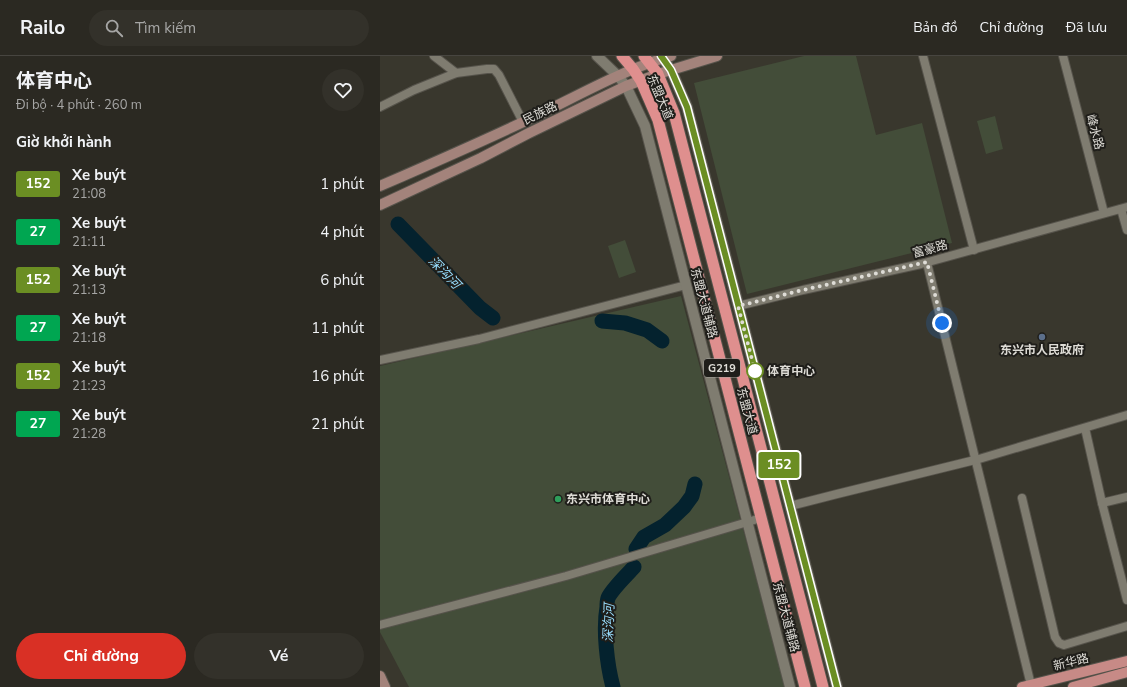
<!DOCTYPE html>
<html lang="vi">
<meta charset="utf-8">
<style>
:root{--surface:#2b2922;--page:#33312a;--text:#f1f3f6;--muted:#a6a6a5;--line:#474540;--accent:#d93025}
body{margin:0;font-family:"Nunito Sans","Noto Sans SC",sans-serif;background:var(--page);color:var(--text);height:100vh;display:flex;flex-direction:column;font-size:15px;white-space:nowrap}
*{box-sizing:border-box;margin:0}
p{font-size:13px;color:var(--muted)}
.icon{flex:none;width:22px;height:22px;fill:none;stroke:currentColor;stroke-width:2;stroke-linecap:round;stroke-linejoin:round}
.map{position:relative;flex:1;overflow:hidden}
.details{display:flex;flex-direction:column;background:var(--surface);width:380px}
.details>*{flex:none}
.badge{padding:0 8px;border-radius:3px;font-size:14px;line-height:26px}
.you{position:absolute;width:20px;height:20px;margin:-10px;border:3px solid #fff;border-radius:50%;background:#1a73e8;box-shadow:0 0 0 6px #1a73e833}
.map>.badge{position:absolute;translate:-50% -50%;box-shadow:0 0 0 2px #fff}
h2{padding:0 16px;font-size:15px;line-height:36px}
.round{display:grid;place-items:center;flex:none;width:42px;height:42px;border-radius:21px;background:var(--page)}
.summary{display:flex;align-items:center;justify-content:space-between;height:68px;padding:0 16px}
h1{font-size:19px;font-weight:700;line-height:30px}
.cta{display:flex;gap:8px;margin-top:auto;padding:8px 16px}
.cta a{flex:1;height:46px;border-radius:24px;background:var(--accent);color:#fff;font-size:16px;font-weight:700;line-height:46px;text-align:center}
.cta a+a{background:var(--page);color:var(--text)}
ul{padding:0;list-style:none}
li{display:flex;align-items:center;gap:12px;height:48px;padding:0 16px}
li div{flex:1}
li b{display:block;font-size:15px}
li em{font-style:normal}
li .badge{min-width:44px;font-weight:700;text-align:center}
header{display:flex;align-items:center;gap:24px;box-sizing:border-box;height:56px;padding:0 20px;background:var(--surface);border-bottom:1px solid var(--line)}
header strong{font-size:19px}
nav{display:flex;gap:22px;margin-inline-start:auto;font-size:14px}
.search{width:280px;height:36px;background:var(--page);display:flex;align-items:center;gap:10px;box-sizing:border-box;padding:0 14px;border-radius:22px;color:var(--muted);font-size:15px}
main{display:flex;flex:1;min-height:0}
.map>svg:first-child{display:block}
.pitch{fill:#434d39}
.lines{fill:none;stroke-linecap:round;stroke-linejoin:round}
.river{stroke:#04222e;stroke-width:15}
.minor-casing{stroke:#56534b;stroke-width:10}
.tertiary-casing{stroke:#56534b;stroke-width:12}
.secondary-casing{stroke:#56534b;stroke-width:12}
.primary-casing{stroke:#56534b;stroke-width:12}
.trunk-casing{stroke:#56534b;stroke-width:13}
.minor{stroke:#7f7c70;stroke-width:8}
.tertiary{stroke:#7f7c70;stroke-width:10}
.secondary{stroke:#a3837b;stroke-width:10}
.primary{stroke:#c78a86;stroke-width:10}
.trunk{stroke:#df8f8e;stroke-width:11}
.line-casing{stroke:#fff;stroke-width:9}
.line{stroke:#6b8e23;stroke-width:6}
.walk{stroke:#dedcd6;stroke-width:4;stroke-dasharray:0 7.2}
.service-dot{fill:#5c6f8a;stroke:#1f1e1a;stroke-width:1.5}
.stop-dot{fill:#fff;stroke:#6b8e23;stroke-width:2}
.leisure-dot{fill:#2e9e5b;stroke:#1f1e1a;stroke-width:1.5}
.labels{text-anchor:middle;stroke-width:4;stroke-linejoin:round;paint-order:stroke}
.shield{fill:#1f1e1a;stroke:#a5a39e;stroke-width:1}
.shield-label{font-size:11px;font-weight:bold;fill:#dedcd6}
.street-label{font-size:12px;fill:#dedcd6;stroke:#1f1e1a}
.poi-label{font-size:12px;font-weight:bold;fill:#dedcd6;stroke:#1f1e1a}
.stop-label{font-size:12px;font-weight:bold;fill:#dedcd6;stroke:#1f1e1a;text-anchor:start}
.water-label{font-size:13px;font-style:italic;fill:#97dcfc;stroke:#1f1e1a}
</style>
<header>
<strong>Railo</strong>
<div class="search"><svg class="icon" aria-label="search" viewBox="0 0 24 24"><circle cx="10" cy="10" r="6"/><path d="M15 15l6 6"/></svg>Tìm kiếm</div>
<nav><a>Bản đồ</a><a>Chỉ đường</a><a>Đã lưu</a></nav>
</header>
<main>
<section class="details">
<div class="summary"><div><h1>体育中心</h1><p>Đi bộ · 4 phút · 260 m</p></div><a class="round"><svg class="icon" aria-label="heart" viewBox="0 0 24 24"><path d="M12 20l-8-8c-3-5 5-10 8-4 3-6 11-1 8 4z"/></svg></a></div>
<h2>Giờ khởi hành</h2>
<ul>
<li><span class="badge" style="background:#6b8e23;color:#fff">152</span><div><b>Xe buýt</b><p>21:08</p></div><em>1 phút</em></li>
<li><span class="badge" style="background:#00a651;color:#fff">27</span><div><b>Xe buýt</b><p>21:11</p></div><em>4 phút</em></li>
<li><span class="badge" style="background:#6b8e23;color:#fff">152</span><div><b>Xe buýt</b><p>21:13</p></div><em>6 phút</em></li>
<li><span class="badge" style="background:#00a651;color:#fff">27</span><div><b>Xe buýt</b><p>21:18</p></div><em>11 phút</em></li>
<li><span class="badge" style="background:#6b8e23;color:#fff">152</span><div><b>Xe buýt</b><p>21:23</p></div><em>16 phút</em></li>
<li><span class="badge" style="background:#00a651;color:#fff">27</span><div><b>Xe buýt</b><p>21:28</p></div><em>21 phút</em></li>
</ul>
<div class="cta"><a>Chỉ đường</a><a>Vé</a></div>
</section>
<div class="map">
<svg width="747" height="631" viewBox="0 0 747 631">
<rect width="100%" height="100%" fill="#39372d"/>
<g class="pitch">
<path d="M424 0H476L496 79 542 67 572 187 367 238 314 27Z"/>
<path d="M615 60 623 93 606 98 597 65Z"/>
<path d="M245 184 256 216 239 222 228 190Z"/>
<path d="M301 240 405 631H29L0 576V310Z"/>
</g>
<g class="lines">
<g class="river">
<path d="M18 168 100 252 113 262"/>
<path d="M222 265 245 267 267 274 282 285"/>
<path d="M256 493 264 481 285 469 304 451 312 440 315 428"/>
<path d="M233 631C227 609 223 574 227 551 227 549 227 545 228 542 232 533 247 519 254 511"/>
</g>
<defs>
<g id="minor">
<path d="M54 0 76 17"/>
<path d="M543 0 594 194"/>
<path d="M683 0 724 157"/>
<path d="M0 51 34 34 76 17 107 13H114L119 19 143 66"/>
<path d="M741 153 747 174"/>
<path d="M547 207 651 629"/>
<path d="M358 250 423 234 541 208 747 151"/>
<path d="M0 304 99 283 306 229"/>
<path d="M705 372 722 447 747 544"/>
<path d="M642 442 675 581 679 587 684 589 747 570"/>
<path d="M722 447 747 441"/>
<path d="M410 450 457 438 599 403 747 359"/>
<path d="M0 569 186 520 381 462"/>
</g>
<g id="tertiary">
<path d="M217 0 238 20 246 30 265 70 410 631"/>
<path d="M281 0 291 14 307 51 457 631"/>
</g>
<g id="secondary">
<path d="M0 130C53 107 106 84 158 59 201 38 245 13 291 0"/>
<path d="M0 149 101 102 149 77 246 30 278 18 337 0"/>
<path d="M0 620 5 631"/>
</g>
<g id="primary">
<path d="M642 631 747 605"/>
<path d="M693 631 747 616"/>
</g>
<g id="trunk">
<path d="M242 0 253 13 261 25 278 64 425 631"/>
<path d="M264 0 278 18 294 57 443 631"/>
</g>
</defs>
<use href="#minor" class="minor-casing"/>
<use href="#tertiary" class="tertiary-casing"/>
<use href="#secondary" class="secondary-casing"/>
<use href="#primary" class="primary-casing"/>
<use href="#trunk" class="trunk-casing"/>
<use href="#minor" class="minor"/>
<use href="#tertiary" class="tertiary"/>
<use href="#secondary" class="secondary"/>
<use href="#primary" class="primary"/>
<use href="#trunk" class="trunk"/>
</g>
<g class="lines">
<defs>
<path id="line" d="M281 0 291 14 307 51 457 631"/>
</defs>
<use href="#line" class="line-casing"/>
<use href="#line" class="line"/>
<path class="walk" d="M375 315 358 250 423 234 547 206 562 267"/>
</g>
<circle class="service-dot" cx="662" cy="281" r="4"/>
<circle class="stop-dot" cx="375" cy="315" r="8"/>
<circle class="leisure-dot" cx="178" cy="443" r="4"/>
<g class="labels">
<rect class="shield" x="324" y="303" width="36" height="18" rx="3"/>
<g class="shield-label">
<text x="342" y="316">G219</text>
</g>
<g class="street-label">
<text transform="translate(280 41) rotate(67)" y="4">东盟大道</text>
<text transform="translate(160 57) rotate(-26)" y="4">民族路</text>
<text transform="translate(715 76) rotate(75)" y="4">峰水路</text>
<text transform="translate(550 193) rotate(-15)" y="4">富豪路</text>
<text transform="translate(324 247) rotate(75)" y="4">东盟大道辅路</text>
<text transform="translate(367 355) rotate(75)" y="4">东盟大道</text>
<text transform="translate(406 561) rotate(75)" y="4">东盟大道辅路</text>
<text transform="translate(691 606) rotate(-14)" y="4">新华路</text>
</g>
<g class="poi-label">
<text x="662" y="298">东兴市人民政府</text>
<text x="186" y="447" text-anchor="start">东兴市体育中心</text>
</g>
<g class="stop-label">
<text x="387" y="319">体育中心</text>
</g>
<g class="water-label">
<text transform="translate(65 216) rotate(46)" y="5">深沟河</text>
<text transform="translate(228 567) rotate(-88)" y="5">深沟河</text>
</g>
</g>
</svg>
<div class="you" style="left:562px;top:267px"></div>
<b class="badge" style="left:399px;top:409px;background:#6b8e23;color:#fff">152</b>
</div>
</main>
